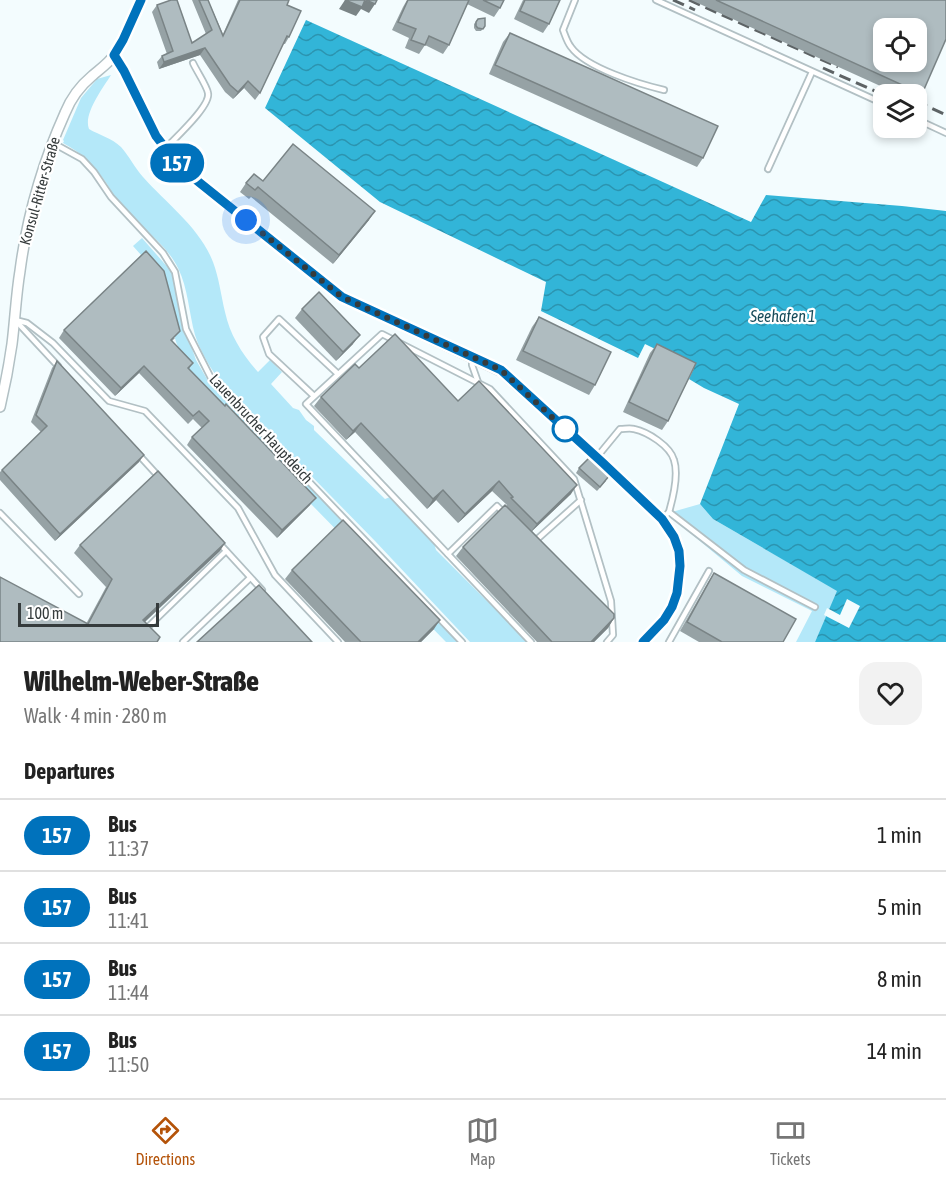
<!DOCTYPE html>
<meta charset="utf-8">
<style>
:root{--surface:#fff;--page:#f2f2f2;--text:#222;--muted:#767676;--line:#e0e0e0;--accent:#b45309}
body{margin:0;font-family:"Asap Condensed",sans-serif;background:var(--page);color:var(--text);height:100vh;display:flex;flex-direction:column;font-size:22px;white-space:nowrap}
*{box-sizing:border-box;margin:0}
p{font-size:20px;color:var(--muted)}
.icon{flex:none;width:33px;height:33px;fill:none;stroke:currentColor;stroke-width:2;stroke-linecap:round;stroke-linejoin:round}
.map{position:relative;height:642px;overflow:hidden}
.panel{display:flex;flex-direction:column;background:var(--surface);flex:1}
.panel>*{flex:none}
.badge{padding:0 12px;border-radius:20px;font-size:21px;line-height:39px}
.controls{position:absolute;left:873px;top:18px;display:grid;gap:12px}
.controls a{display:grid;place-items:center;width:54px;height:54px;border-radius:12px;background:var(--surface);box-shadow:0 3px 9px #0003;font-size:30px}
.scale{position:absolute;left:18px;bottom:15px;width:141px;box-sizing:border-box;padding-left:6px;border:3px solid #353b3c;border-top:0;font-size:16px;line-height:21px;white-space:nowrap;color:#353b3c;-webkit-text-stroke:4px #fff;paint-order:stroke}
.you{position:absolute;width:30px;height:30px;margin:-15px;border:4px solid #fff;border-radius:50%;background:#1a73e8;box-shadow:0 0 0 9px #1a73e833}
.map>.badge{position:absolute;translate:-50% -50%;box-shadow:0 0 0 3px #fff}
h2{padding:0 24px;font-size:22px;line-height:54px}
.round{display:grid;place-items:center;flex:none;width:63px;height:63px;border-radius:18px;background:var(--page)}
.head{display:flex;align-items:center;justify-content:space-between;height:102px;padding:0 24px}
h1{font-size:28px;font-weight:800;line-height:45px}
ul{padding:0;list-style:none}
li{display:flex;align-items:center;gap:18px;height:72px;padding:0 24px;border-top:2px solid var(--line)}
li div{flex:1}
li b{display:block;font-size:22px}
li em{font-style:normal}
li .badge{min-width:66px;font-weight:700;text-align:center}
.tabs{display:flex;justify-content:space-around;align-items:center;height:84px;border-top:2px solid var(--line);background:var(--surface);font-size:16px;color:var(--muted)}
.tabs a{display:grid;justify-items:center;gap:3px}
.tabs .current{color:var(--accent)}
.map>svg:first-child{display:block}
.green{fill:#b4e8f9}
.water{fill:url(#water-waves)}
.pier{fill:#f3fcfe}
.lines{fill:none;stroke-linecap:round;stroke-linejoin:round}
.service-casing{stroke:#b2c0c4;stroke-width:8}
.minor-casing{stroke:#b2c0c4;stroke-width:12}
.service{stroke:#fff;stroke-width:4.5}
.minor{stroke:#fff;stroke-width:9}
.rail{stroke:#5d6365;stroke-width:3;stroke-dasharray:12 6;stroke-linecap:butt}
.wall{fill:#96a2a5}
.shaded-wall{fill:#7a8486}
.building{fill:#afbcc0;stroke:#7a8486;stroke-width:1.5;fill-rule:evenodd}
.line-casing{stroke:#fff;stroke-width:14}
.line{stroke:#0072bc;stroke-width:9}
.walk{stroke:#353b3c;stroke-width:6;stroke-dasharray:0 10.8}
.stop-dot{fill:#fff;stroke:#0072bc;stroke-width:3}
.labels{text-anchor:middle;stroke-width:4.5;stroke-linejoin:round;paint-order:stroke}
.street-label{font-size:15px;fill:#353b3c;stroke:#fff}
.water-label{font-size:16px;font-style:italic;fill:#154a59;stroke:#fff}
</style>
<div class="map">
<svg width="946" height="642" viewBox="0 0 946 642">
<defs>
<pattern id="water-waves" width="16" height="10" patternUnits="userSpaceOnUse" patternTransform="scale(1.5)"><rect width="16" height="10" fill="#32b5d8"/><path d="M0 5q4-4 8 0t8 0" fill="none" stroke="#2b94b0"/></pattern>
</defs>
<rect width="100%" height="100%" fill="#f3fcfe"/>
<g class="green">
<path d="M111 75C103 88 83 114 89 129 99 135 112 138 121 147 129 156 135 168 143 177 167 204 200 228 213 262 219 278 221 295 225 312 230 335 242 354 258 372L270 360 282 372 271 384 293 408 299 410 306 420 314 426V430L385 499 390 497 434 543 436 550 528 642H470L375 541 231 394C216 377 202 357 195 335 189 313 188 288 178 268 165 242 137 225 119 203 114 197 111 190 107 184 95 166 82 153 63 143L64 141 63 140 81 98 97 79Z"/>
<path d="M142 238 171 271 188 337 196 360 207 379 224 399 350 527 458 642H446L221 412 189 372 176 342 159 275 133 246Z"/>
<path d="M700 504 713 519 838 591 815 642H796L812 611 742 576 671 517 665 514Z"/>
</g>
<path class="water" d="M306 20 751 222 766 195 902 206 946 211V642H815L837 591 713 519 700 504 739 404 704 388 689 379 694 368 645 344 638 358 541 311 546 282 380 202 265 108Z"/>
<path class="pier" d="M847 599 860 606 849 628 824 615 827 608 840 615Z"/>
<g class="lines">
<defs>
<g id="service">
<path d="M575 0 563 30C565 35 567 42 571 47 586 68 639 84 664 90"/>
<path d="M656 0 884 104"/>
<path d="M916 119 946 133"/>
<path d="M53 143 82 159 94 172 111 197 163 253 175 272 186 329 212 380 462 642"/>
<path d="M165 149C174 139 211 106 208 93 207 86 196 70 193 63"/>
<path d="M768 169 812 72"/>
<path d="M15 320 27 323 53 343 109 401 145 411 238 508 275 575 338 642"/>
<path d="M17 322 58 366"/>
<path d="M472 357V365L478 382"/>
<path d="M314 396 269 354 263 337 279 319 338 374"/>
<path d="M138 454 159 477"/>
<path d="M597 457 620 429C625 429 630 428 634 429 648 432 670 446 674 460 679 475 673 498 669 512"/>
<path d="M0 513 79 594"/>
<path d="M662 519 669 512 744 570 815 607"/>
<path d="M534 542 581 500"/>
<path d="M219 543 262 590"/>
<path d="M448 554 497 506 505 514"/>
<path d="M148 629 147 628 226 551"/>
<path d="M183 642 250 578"/>
<path d="M531 642 306 404 382 334 490 389 574 479 611 601 613 635 607 642"/>
<path d="M669 642 709 571"/>
</g>
<g id="minor">
<path d="M114 55 124 71 156 136 180 167 342 297 501 371 603 463 662 519 674 537 679 551 680 566 677 593 672 607 664 620 643 642"/>
<path d="M0 407C5 386 9 365 12 344 15 320 16 295 20 271 27 217 43 162 65 113 71 98 80 86 92 76 100 69 109 63 115 54 126 38 133 18 141 0"/>
</g>
</defs>
<use href="#service" class="service-casing"/>
<use href="#minor" class="minor-casing"/>
<use href="#service" class="service"/>
<use href="#minor" class="minor"/>
<g class="rail">
<path d="M673 0 695 10"/>
<path d="M689 0 838 67"/>
<path d="M823 68 884 95"/>
<path d="M916 101 946 115"/>
</g>
</g>
<g class="wall">
<path d="M192 0H208L223 34 238 0H289L287 5 289 37 285 44H283L260 93 255 100 244 88 233 99 225 92 200 55 159 69 157 62 162 56 167 54 152 12 157 5 192 43 206 34Z"/>
<path d="M407 0H504L500 8 494 17 467 4 449 45 443 54 425 45 419 54 405 48 409 38 392 30 403 7Z"/>
<path d="M523 0H560L549 24 543 33 514 19Z"/>
<path d="M691 0H946L922 94 916 101V94H898Z"/>
<path d="M478 19 485 26 481 31H476L474 28V24Z"/>
<path d="M510 33 703 158 697 167 489 74 503 42Z"/>
<path d="M263 181 369 220 333 264 251 197 249 199 240 192 246 183Z"/>
<path d="M302 309 353 344 336 361 295 318Z"/>
<path d="M539 317 595 385 589 395 516 360 532 327Z"/>
<path d="M64 330 175 338 172 341 193 363 189 369 310 505 277 538 187 445 192 437 202 428 193 419 188 424 139 373 115 396 59 338Z"/>
<path d="M657 344 668 421 662 430 623 412 650 353Z"/>
<path d="M57 361 139 462 55 541 0 480V472L41 432 31 422 52 368Z"/>
<path d="M359 368 458 401 571 494 532 531 614 618 608 628 594 642H537L456 556 463 547 507 505 492 491 458 523 436 500 427 509 355 432 346 440 314 406 321 397Z"/>
<path d="M579 468 606 481 597 491 576 473Z"/>
<path d="M80 545 220 551 145 622 86 624 106 587 74 553Z"/>
<path d="M292 570 434 629 421 642H345L285 579Z"/>
<path d="M714 573 783 642H699L680 631 708 582Z"/>
</g>
<g class="shaded-wall">
<path d="M345 0H365L375 4 369 13 361 9 356 16 339 9Z"/>
<path d="M205 48 200 55 159 69 164 62Z"/>
<path d="M248 81 244 88 233 99 238 92Z"/>
<path d="M375 211 369 220 333 264 339 255Z"/>
<path d="M360 335 353 344 336 361 343 352Z"/>
<path d="M144 366 139 373 115 396 121 388Z"/>
<path d="M361 423 355 432 346 440 353 431Z"/>
<path d="M144 455 139 462 55 541 60 534Z"/>
<path d="M499 481 492 491 458 523 465 514Z"/>
<path d="M577 485 571 494 530 533 537 524Z"/>
<path d="M443 490 436 500 427 509 433 499Z"/>
<path d="M316 498 310 505 277 538 282 530Z"/>
<path d="M225 543 220 551 137 629 143 620Z"/>
<path d="M614 618 608 628 594 642H591Z"/>
<path d="M440 620 434 629 421 642H418Z"/>
</g>
<g class="building">
<path d="M171 0H177L192 43 212 30 199 0H208L223 36 240 0H289L287 5 301 11 289 37 287 36 260 93 248 81 238 92 230 85 205 48 164 62 162 56 173 51 157 5Z"/>
<path d="M345 0H365L362 7Z"/>
<path d="M366 0H377L375 4Z"/>
<path d="M408 0H469L449 45 429 36 425 45 411 40 416 29 398 22Z"/>
<path d="M483 0H504L500 8Z"/>
<path d="M525 0H560L549 24 520 11Z"/>
<path d="M716 0H946V39L922 94ZM884 28H916V62H884Z"/>
<path d="M485 18V26L483 29 478 28 476 26V22L478 19Z"/>
<path d="M510 33 718 126 703 158 495 65Z"/>
<path d="M293 144 375 211 339 255 258 187 255 190 246 183 254 174 263 181Z"/>
<path d="M146 251 164 271 180 331 171 340 193 363 188 368 225 406 226 404 316 498 282 530 192 437 209 421 199 411 193 416 144 366 121 388 64 330Z"/>
<path d="M319 292 360 335 343 352 302 309Z"/>
<path d="M539 317 611 352 595 385 523 351Z"/>
<path d="M395 334 458 401 479 381 577 485 537 524 511 498 513 497 499 481 465 514 443 490 433 499 361 423 353 431 321 397 355 364 359 368Z"/>
<path d="M657 344 696 363 668 421 629 402Z"/>
<path d="M57 361 144 455 60 534 2 470 47 426 36 415Z"/>
<path d="M589 458 609 476 600 487 579 468Z"/>
<path d="M158 471 225 543 143 620 160 637 157 642H0V577L88 624 112 579 80 545Z"/>
<path d="M505 505 614 614V618L591 642H552L463 547Z"/>
<path d="M343 520 440 620 418 642H361L292 570Z"/>
<path d="M714 573 796 619 783 642H722L687 622Z"/>
<path d="M259 585 312 642H197Z"/>
</g>
<g class="lines">
<defs>
<path id="line" d="M141 0 123 40 114 55 124 71 156 136 180 167 342 297 501 370 603 463 662 519 674 537 679 551 680 566 677 593 672 607 664 620 643 642"/>
</defs>
<use href="#line" class="line-casing"/>
<use href="#line" class="line"/>
<path class="walk" d="M246 220 342 297 501 370 565 429"/>
</g>
<circle class="stop-dot" cx="565" cy="429" r="12"/>
<g class="labels">
<g class="street-label">
<text transform="translate(40 191) rotate(-74)" y="5">Konsul-Ritter-Straße</text>
<text transform="translate(261 429) rotate(47)" y="5">Lauenbrucher Hauptdeich</text>
</g>
<g class="water-label">
<text x="783" y="322">Seehafen 1</text>
</g>
</g>
</svg>
<div class="controls">
<a><svg class="icon" aria-label="locate" viewBox="0 0 24 24"><circle cx="12" cy="12" r="6"/><path d="M12 2v4M12 18v4M2 12h4M18 12h4"/></svg></a>
<a><svg class="icon" aria-label="layers" viewBox="0 0 24 24"><path d="M12 4l9 5-9 5-9-5zM3 14l9 5 9-5"/></svg></a>
</div>
<div class="scale">100 m</div>
<div class="you" style="left:246px;top:220px"></div>
<b class="badge" style="left:177px;top:163px;background:#0072bc;color:#fff">157</b>
</div>
<section class="panel">
<div class="head"><div><h1>Wilhelm-Weber-Straße</h1><p>Walk · 4 min · 280 m</p></div><a class="round"><svg class="icon" aria-label="heart" viewBox="0 0 24 24"><path d="M12 20l-8-8c-3-5 5-10 8-4 3-6 11-1 8 4z"/></svg></a></div>
<h2>Departures</h2>
<ul>
<li><span class="badge" style="background:#0072bc;color:#fff">157</span><div><b>Bus</b><p>11:37</p></div><em>1 min</em></li>
<li><span class="badge" style="background:#0072bc;color:#fff">157</span><div><b>Bus</b><p>11:41</p></div><em>5 min</em></li>
<li><span class="badge" style="background:#0072bc;color:#fff">157</span><div><b>Bus</b><p>11:44</p></div><em>8 min</em></li>
<li><span class="badge" style="background:#0072bc;color:#fff">157</span><div><b>Bus</b><p>11:50</p></div><em>14 min</em></li>
</ul>
</section>
<nav class="tabs">
<a class="current"><svg class="icon" aria-label="directions" viewBox="0 0 24 24"><path d="M12 3l9 9-9 9-9-9zM9 14v-3h6M13 9l2 2-2 2"/></svg>Directions</a>
<a><svg class="icon" aria-label="map" viewBox="0 0 24 24"><path d="M3 6l6-2 6 2 6-2v14l-6 2-6-2-6 2zM9 4v14M15 6v14"/></svg>Map</a>
<a><svg class="icon" aria-label="tickets" viewBox="0 0 24 24"><path d="M3 7h18v10H3zM15 7v10"/></svg>Tickets</a>
</nav>
